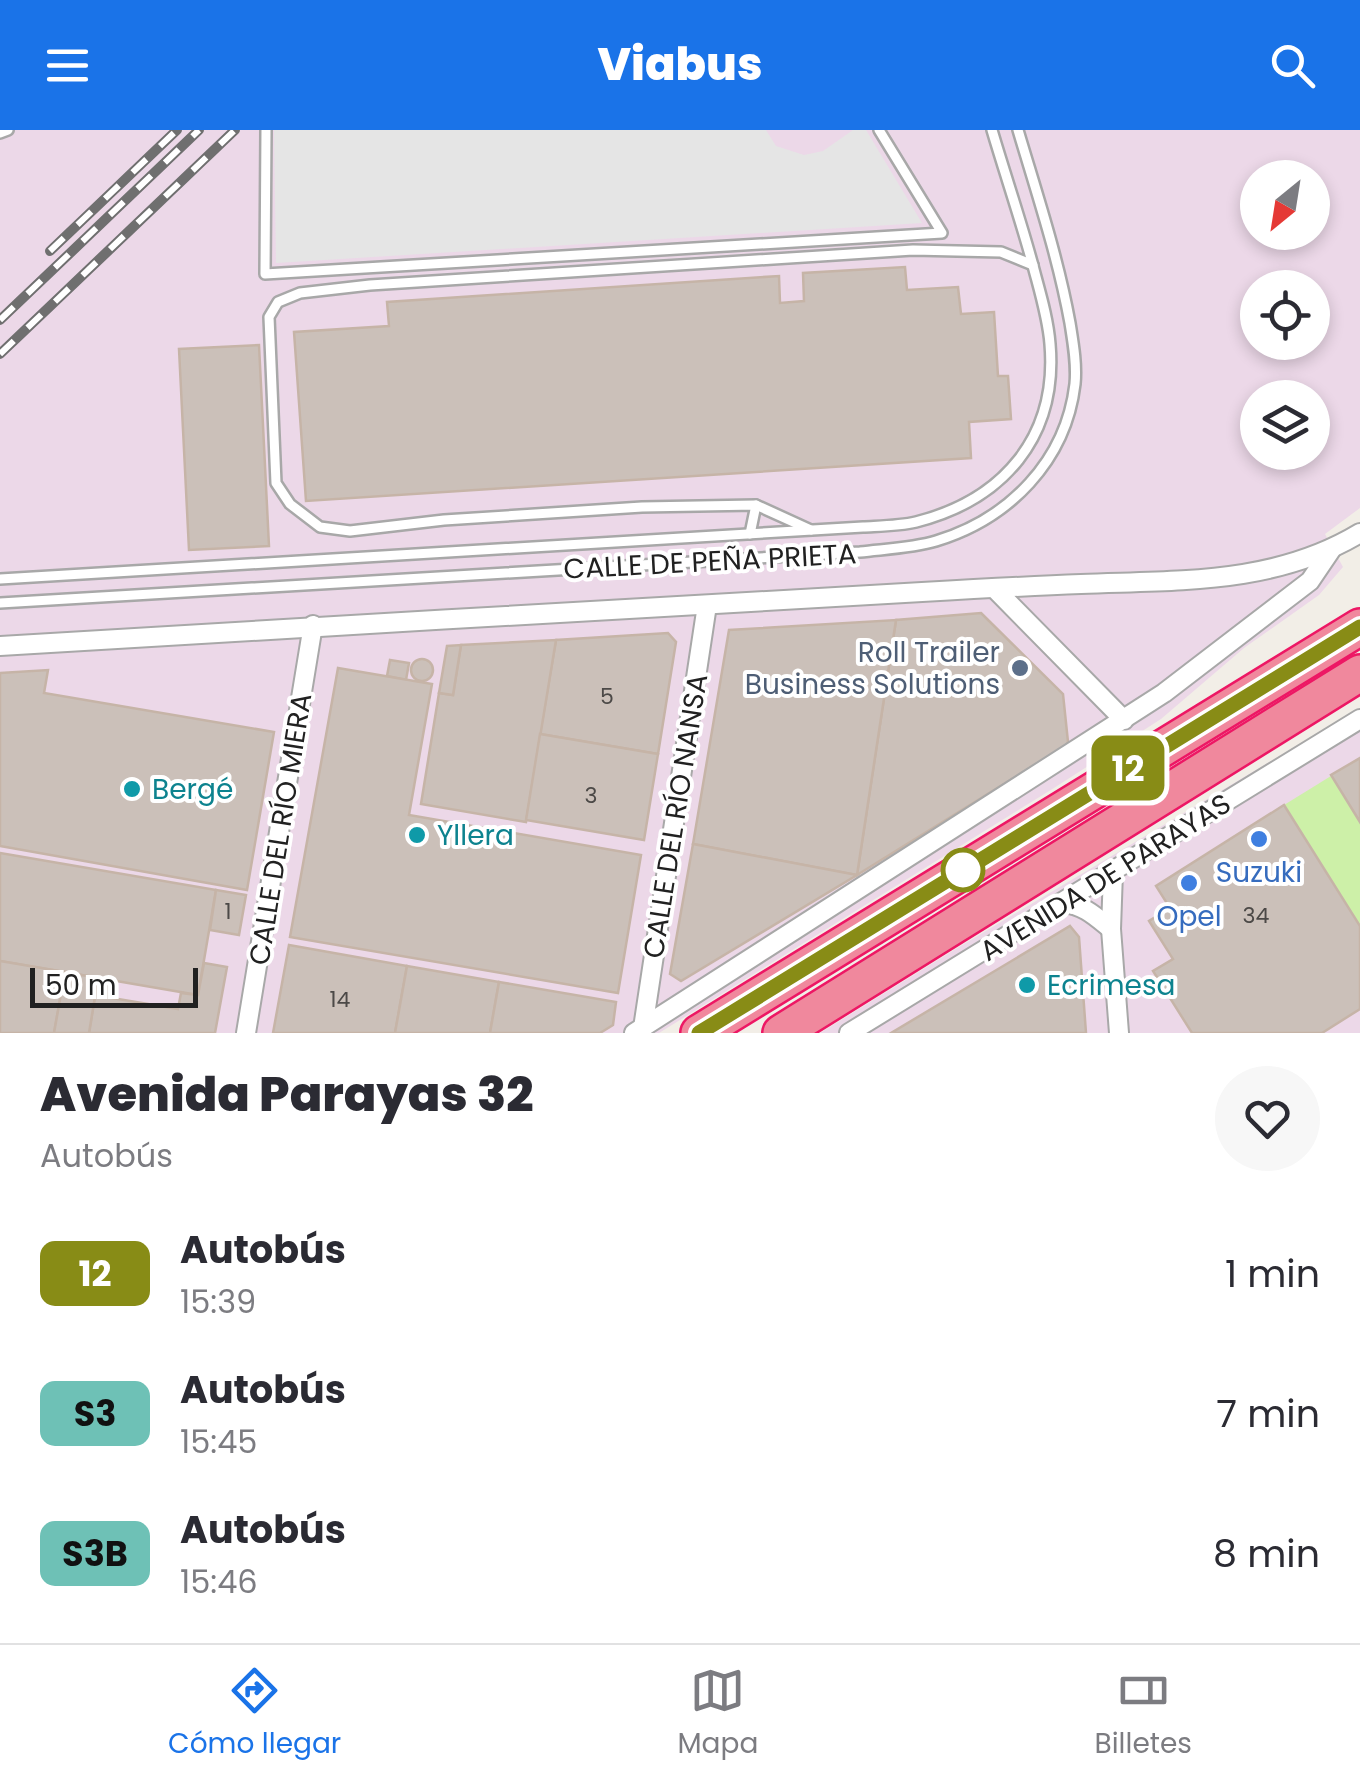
<!DOCTYPE html>
<html lang="es">
<meta charset="utf-8">
<style>
:root{--surface:#fff;--page:#f7f7f7;--text:#2b2b33;--muted:#7c7c81;--line:#e1e1e2;--accent:#1a73e8}
body{margin:0;font-family:Poppins,sans-serif;background:var(--page);color:var(--text);height:100vh;display:flex;flex-direction:column;font-size:38px;white-space:nowrap}
*{box-sizing:border-box;margin:0}
p{font-size:32px;color:var(--muted)}
.icon{flex:none;width:55px;height:55px;fill:none;stroke:currentColor;stroke-width:2;stroke-linecap:round;stroke-linejoin:round}
.map{position:relative;height:903px;overflow:hidden}
.drawer{display:flex;flex-direction:column;background:var(--surface);flex:1}
.drawer>*{flex:none}
.badge{padding:0 20px;border-radius:15px;font-size:35px;line-height:65px}
.needle{width:65px;rotate:210deg}
.buttons{position:absolute;left:1240px;top:30px;display:grid;gap:20px}
.buttons a{display:grid;place-items:center;width:90px;height:90px;border-radius:50%;background:var(--surface);box-shadow:0 5px 15px #0003;font-size:50px}
.scale{position:absolute;left:30px;bottom:25px;width:168px;box-sizing:border-box;padding-left:10px;border:5px solid #212121;border-top:0;font-size:28px;line-height:35px;white-space:nowrap;color:#212121;-webkit-text-stroke:8px #fff;paint-order:stroke}
.map>.badge{position:absolute;translate:-50% -50%;box-shadow:0 0 0 5px #fff}
.round{display:grid;place-items:center;flex:none;width:105px;height:105px;border-radius:52px;background:var(--page)}
.summary{display:flex;align-items:center;justify-content:space-between;height:170px;padding:0 40px}
h1{font-size:48px;font-weight:800;line-height:75px}
ul{padding:0;list-style:none}
li{display:flex;align-items:center;gap:30px;height:140px;padding:0 40px}
li div{flex:1}
li b{display:block;font-size:38px}
li em{font-style:normal}
li .badge{min-width:110px;font-weight:700;text-align:center}
header{display:flex;justify-content:space-between;align-items:center;height:130px;padding:0 40px;background:var(--accent);color:#fff;font-size:45px;font-weight:800}
.dock{display:flex;justify-content:space-around;align-items:center;height:140px;border-top:2px solid var(--line);background:var(--surface);font-size:28px;color:var(--muted)}
.dock a{display:grid;justify-items:center;gap:5px}
.dock .on{color:var(--accent)}
.map>svg:first-child{display:block}
.industrial{fill:#ecd8e8;fill-rule:evenodd}
.grass{fill:#cdf0a8}
.parking{fill:#e5e5e5}
.building{fill:#cbc0b9;stroke:#c6b4a7;stroke-width:2.5}
.lines{fill:none;stroke-linecap:round;stroke-linejoin:round}
.lane-casing{stroke:#a8a8a8;stroke-width:14}
.street-casing{stroke:#a8a8a8;stroke-width:22}
.highway-casing{stroke:#ed1764;stroke-width:40}
.lane{stroke:#fff;stroke-width:9}
.street{stroke:#fff;stroke-width:18}
.highway{stroke:#f0889d;stroke-width:35}
.rail-casing{stroke:#6f6f6f;stroke-width:10}
.rail{stroke:#fff;stroke-width:6;stroke-dasharray:19;stroke-linecap:butt}
.line-casing{stroke:#fff;stroke-width:22}
.line{stroke:#888c16;stroke-width:15}
.service-dot{fill:#5c6f8a;stroke:#fff;stroke-width:4}
.culture-dot{fill:#0f9aa8;stroke:#fff;stroke-width:4}
.shop-dot{fill:#3f7fe0;stroke:#fff;stroke-width:4}
.stop-dot{fill:#fff;stroke:#888c16;stroke-width:5}
.labels{text-anchor:middle;stroke-width:8;stroke-linejoin:round;paint-order:stroke}
.number-label{font-size:22px;fill:#4c4947}
.street-label{font-size:28px;fill:#212121;stroke:#fff}
.service-label{font-size:28px;fill:#4e5e75;stroke:#fff;text-anchor:end}
.culture-label{font-size:28px;fill:#0d838f;stroke:#fff;text-anchor:start}
.shop-label{font-size:28px;fill:#366cbe;stroke:#fff}
</style>
<header><svg class="icon" aria-label="menu" viewBox="0 0 24 24"><path d="M4 6h16M4 12h16M4 18h16"/></svg>Viabus<svg class="icon" aria-label="search" viewBox="0 0 24 24"><circle cx="10" cy="10" r="6"/><path d="M15 15l6 6"/></svg></header>
<div class="map">
<svg width="1360" height="903" viewBox="0 0 1360 903">
<rect width="100%" height="100%" fill="#f2eee7"/>
<g class="industrial">
<path d="M0 0H1360V378L1325 404 1343 437 1319 465 1244 518 1161 589 1054 658 659 903H0ZM1258 48H1312V102H1258ZM1258 158H1312V212H1258ZM1258 268H1312V322H1258Z"/>
<path d="M1360 578V903H820L954 820Z"/>
</g>
<path class="grass" d="M1331 646 1360 692V796L1284 675Z"/>
<path class="parking" d="M274 0H766L776 16 804 25 823 21 853 0H866L922 93 276 133Z"/>
<g class="building">
<path d="M905 137 907 160 958 157 961 184 994 182 998 246H1008L1011 289 969 292 971 328 306 371 294 202 389 196 387 172 779 146 780 173 804 171 803 143Z"/>
<path d="M259 215 269 416 189 420 179 219Z"/>
<path d="M981 483 1063 564 1068 612 1065 616 857 745 896 490Z"/>
<path d="M896 490 857 745 693 714 729 500Z"/>
<path d="M668 503 676 512 658 624 540 604 556 510Z"/>
<path d="M556 510 526 692 421 674 439 563 453 565 461 515Z"/>
<path d="M461 515 453 565 439 563 447 516Z"/>
<circle cx="422" cy="540" r="11"/>
<path d="M390 530 409 533 406 550 387 546Z"/>
<path d="M338 538 432 554 409 685 641 725 618 863 290 807Z"/>
<path d="M48 540 44 563 274 602 247 760 0 716V543Z"/>
<path d="M540 604 658 624 644 710 526 690Z"/>
<path d="M1360 628V692L1331 645Z"/>
<path d="M1284 675 1360 796V879L1322 903H1192L1153 841 1173 829 1149 791 1170 778 1156 756Z"/>
<path d="M693 714 857 745 681 851 670 844Z"/>
<path d="M0 723 216 760 198 865 0 831Z"/>
<path d="M216 760 246 765 239 805 210 800Z"/>
<path d="M1070 796 1079 807 1086 903H891Z"/>
<path d="M289 815 407 836 395 903H273Z"/>
<path d="M0 831 65 842 54 903H0Z"/>
<path d="M204 833 227 837 215 903H89L98 848 115 851 112 868 178 879 181 863 198 865Z"/>
<path d="M407 836 499 852 490 903H395Z"/>
<path d="M65 842 98 848 89 903H54Z"/>
<path d="M499 852 616 872 613 895 600 903H490Z"/>
</g>
<g class="lines">
<defs>
<g id="lane">
<path d="M266 0 265 144 942 103 879 0"/>
<path d="M0 3 8 0"/>
<path d="M811 400 756 375 642 377 444 390 350 401 320 397 290 374 276 353 269 187 278 172 300 163 370 155 913 120 1001 122 1033 135"/>
<path d="M750 404 756 375"/>
<path d="M0 449 863 397C880 396 899 396 916 392 1003 370 1058 307 1050 214 1048 187 1039 159 1032 132 1020 88 1005 44 992 0"/>
<path d="M0 473 860 422C885 419 913 418 936 411 1009 389 1066 331 1075 254 1077 234 1073 212 1070 193 1058 127 1037 64 1018 0"/>
</g>
<g id="street">
<path d="M994 458 1124 590"/>
<path d="M0 516C307 496 615 481 922 462 975 459 1028 456 1081 454 1178 450 1274 455 1360 403"/>
<path d="M1113 742 1111 799 1119 903"/>
<path d="M1063 773C1084 775 1095 786 1111 799"/>
<path d="M643 898 707 475"/>
<path d="M246 903 313 495"/>
<path d="M634 903 1164 563 1310 451 1331 420"/>
<path d="M849 903 1360 589"/>
</g>
<g id="highway">
<path d="M699 903 1360 497"/>
<path d="M781 903 1360 543"/>
</g>
</defs>
<use href="#lane" class="lane-casing"/>
<use href="#street" class="street-casing"/>
<use href="#highway" class="highway-casing"/>
<use href="#lane" class="lane"/>
<use href="#street" class="street"/>
<use href="#highway" class="highway"/>
<defs>
<g id="rail">
<path d="M50 121 177 0"/>
<path d="M0 190 199 0"/>
<path d="M0 224 235 0"/>
</g>
</defs>
<use href="#rail" class="rail-casing"/>
<use href="#rail" class="rail"/>
</g>
<g class="lines">
<defs>
<path id="line" d="M699 903 1360 497"/>
</defs>
<use href="#line" class="line-casing"/>
<use href="#line" class="line"/>
</g>
<circle class="service-dot" cx="1020" cy="538" r="10"/>
<g class="culture-dot">
<circle cx="132" cy="659" r="10"/>
<circle cx="417" cy="705" r="10"/>
<circle cx="1027" cy="855" r="10"/>
</g>
<g class="shop-dot">
<circle cx="1259" cy="709" r="10"/>
<circle cx="1189" cy="753" r="10"/>
</g>
<circle class="stop-dot" cx="963" cy="740" r="20"/>
<g class="labels">
<g class="number-label">
<text x="607" y="574">5</text>
<text x="591" y="673">3</text>
<text x="228" y="789">1</text>
<text x="1256" y="793">34</text>
<text x="340" y="877">14</text>
</g>
<g class="street-label">
<text transform="translate(710 431) rotate(-3)" y="10">CALLE DE PEÑA PRIETA</text>
<text transform="translate(675 686) rotate(-81)" y="10">CALLE DEL RÍO NANSA</text>
<text transform="translate(280 699) rotate(-81)" y="10">CALLE DEL RÍO MIERA</text>
<text transform="translate(1105 747) rotate(-32)" y="10">AVENIDA DE PARAYAS</text>
</g>
<g class="service-label">
<text x="1000" y="532">Roll Trailer<tspan x="1000" dy="32">Business Solutions</tspan></text>
</g>
<g class="culture-label">
<text x="152" y="669">Bergé</text>
<text x="437" y="715">Yllera</text>
<text x="1047" y="865">Ecrimesa</text>
</g>
<g class="shop-label">
<text x="1259" y="752">Suzuki</text>
<text x="1189" y="796">Opel</text>
</g>
</g>
</svg>
<div class="buttons">
<a><svg class="needle" viewBox="-14 -14 28 28"><path d="M0-13l5 13h-10z" fill="#e53935"/><path d="M0 13l5-13h-10z" fill="#7c7c81"/></svg></a>
<a><svg class="icon" aria-label="locate" viewBox="0 0 24 24"><circle cx="12" cy="12" r="6"/><path d="M12 2v4M12 18v4M2 12h4M18 12h4"/></svg></a>
<a><svg class="icon" aria-label="layers" viewBox="0 0 24 24"><path d="M12 4l9 5-9 5-9-5zM3 14l9 5 9-5"/></svg></a>
</div>
<div class="scale">50 m</div>
<b class="badge" style="left:1128px;top:638px;background:#888c16;color:#fff">12</b>
</div>
<section class="drawer">
<div class="summary"><div><h1>Avenida Parayas 32</h1><p>Autobús</p></div><a class="round"><svg class="icon" aria-label="heart" viewBox="0 0 24 24"><path d="M12 20l-8-8c-3-5 5-10 8-4 3-6 11-1 8 4z"/></svg></a></div>
<ul>
<li><span class="badge" style="background:#888c16;color:#fff">12</span><div><b>Autobús</b><p>15:39</p></div><em>1 min</em></li>
<li><span class="badge" style="background:#6ec1b6;color:#111">S3</span><div><b>Autobús</b><p>15:45</p></div><em>7 min</em></li>
<li><span class="badge" style="background:#6ec1b6;color:#111">S3B</span><div><b>Autobús</b><p>15:46</p></div><em>8 min</em></li>
</ul>
</section>
<nav class="dock">
<a class="on"><svg class="icon" aria-label="directions" viewBox="0 0 24 24"><path d="M12 3l9 9-9 9-9-9zM9 14v-3h6M13 9l2 2-2 2"/></svg>Cómo llegar</a>
<a><svg class="icon" aria-label="map" viewBox="0 0 24 24"><path d="M3 6l6-2 6 2 6-2v14l-6 2-6-2-6 2zM9 4v14M15 6v14"/></svg>Mapa</a>
<a><svg class="icon" aria-label="tickets" viewBox="0 0 24 24"><path d="M3 7h18v10H3zM15 7v10"/></svg>Billetes</a>
</nav>
